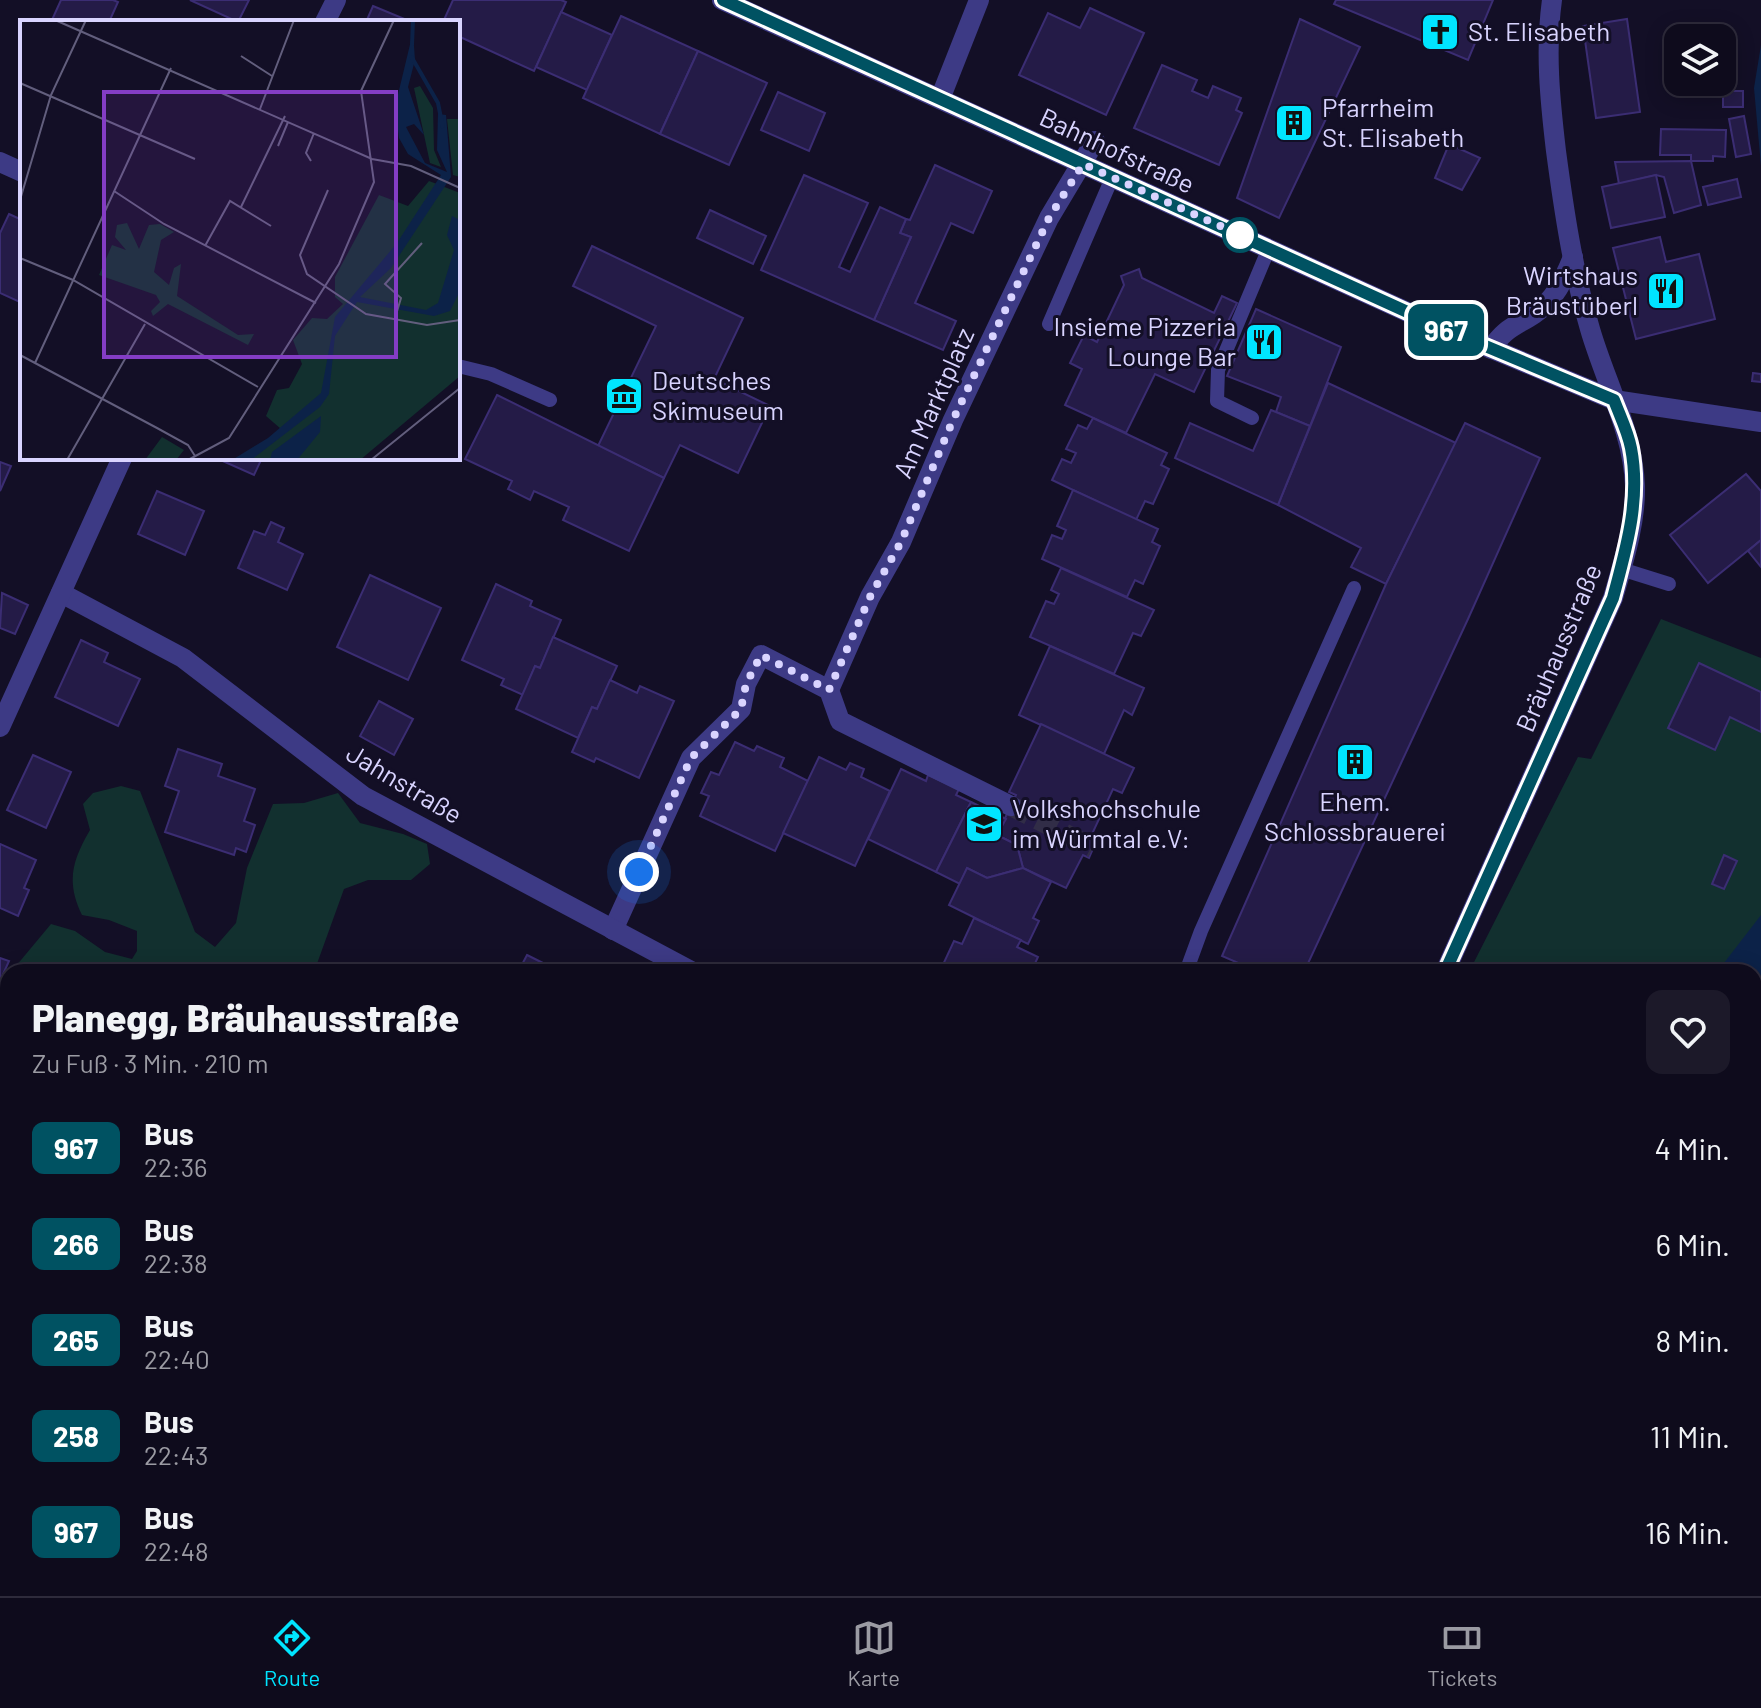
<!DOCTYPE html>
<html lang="de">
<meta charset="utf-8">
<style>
:root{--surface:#0e0b1c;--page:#1c1929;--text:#f1f3f6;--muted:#9b9ba3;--line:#2e2b3b;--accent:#00e5ff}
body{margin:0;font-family:Barlow,sans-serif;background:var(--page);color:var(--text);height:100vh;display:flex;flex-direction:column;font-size:30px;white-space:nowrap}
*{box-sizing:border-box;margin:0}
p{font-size:26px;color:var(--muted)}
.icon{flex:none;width:44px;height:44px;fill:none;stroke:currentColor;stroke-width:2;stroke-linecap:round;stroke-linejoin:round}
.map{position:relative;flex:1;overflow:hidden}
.sheet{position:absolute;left:0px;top:964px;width:1762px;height:632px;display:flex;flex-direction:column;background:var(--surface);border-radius:24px 24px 0 0;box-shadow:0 4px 20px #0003,0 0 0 2px var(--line)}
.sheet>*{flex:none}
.badge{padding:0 16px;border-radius:12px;font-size:28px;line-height:52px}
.buttons{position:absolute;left:1664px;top:24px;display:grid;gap:16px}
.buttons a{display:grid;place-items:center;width:72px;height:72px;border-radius:16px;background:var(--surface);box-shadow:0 4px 20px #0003,0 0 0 2px var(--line);font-size:40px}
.you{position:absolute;width:40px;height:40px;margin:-20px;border:6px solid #fff;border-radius:50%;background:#1a73e8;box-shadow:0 0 0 12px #1a73e833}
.map>.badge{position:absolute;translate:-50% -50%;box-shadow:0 0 0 4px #fff}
.round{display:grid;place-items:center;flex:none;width:84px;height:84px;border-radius:16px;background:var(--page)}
.headline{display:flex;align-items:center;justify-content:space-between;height:136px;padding:0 32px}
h1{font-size:38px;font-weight:800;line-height:60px}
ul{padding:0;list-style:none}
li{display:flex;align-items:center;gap:24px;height:96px;padding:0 32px}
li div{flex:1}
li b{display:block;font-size:30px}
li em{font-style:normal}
li .badge{min-width:88px;font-weight:700;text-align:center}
.dock{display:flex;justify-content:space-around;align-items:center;height:112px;border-top:2px solid var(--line);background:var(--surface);font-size:22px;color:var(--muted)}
.dock a{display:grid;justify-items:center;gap:4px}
.dock .selected{color:var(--accent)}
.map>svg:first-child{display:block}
.green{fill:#12302f}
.water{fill:#0c2248}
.building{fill:#241b47;stroke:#3b2d73;stroke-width:2}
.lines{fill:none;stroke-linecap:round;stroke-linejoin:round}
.pedestrian-tunnel{stroke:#312d47;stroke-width:20;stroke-dasharray:20 10;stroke-linecap:butt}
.service{stroke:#3d3a85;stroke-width:14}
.pedestrian{stroke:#3d3a85;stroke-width:20}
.minor{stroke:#3d3a85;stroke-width:20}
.tertiary{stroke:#3d3a85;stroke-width:20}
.line-casing{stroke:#fff;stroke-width:18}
.line{stroke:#005262;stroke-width:12}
.walk{stroke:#d9d4ff;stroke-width:8;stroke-dasharray:0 14.4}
.stop-dot{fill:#fff;stroke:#005262;stroke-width:4}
.labels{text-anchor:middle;stroke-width:6;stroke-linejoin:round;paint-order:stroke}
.poi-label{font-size:26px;fill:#d9d4ff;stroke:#130f26;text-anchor:start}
.street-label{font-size:26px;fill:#d9d4ff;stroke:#130f26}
.inset-river{fill:none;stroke:#0c2248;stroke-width:4}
.inset-road{fill:none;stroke:#625e7d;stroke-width:2}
.view{fill:#843dc5;fill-opacity:0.15;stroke:#843dc5;stroke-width:4}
.inset-edge{fill:none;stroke:#d9d4ff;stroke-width:4}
</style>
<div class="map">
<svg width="1761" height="1596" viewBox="0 0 1761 1596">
<rect width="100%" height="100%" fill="#130f26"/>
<g class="green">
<path d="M1661 619 1761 658V1596H1172L1169 1588H1754V972H1469L1578 757 1591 759Z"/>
<path d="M121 786 140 791 195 932 215 947 236 923 247 868 273 804 304 803 338 793 360 823 403 834 427 844 430 864 411 880H368L344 889 314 972H11L51 924 75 931 105 952 132 959 137 951V931L109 920 82 915C66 882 72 861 90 830L83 804 93 793Z"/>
<path d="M8 975V1120L0 1118V992Z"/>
</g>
<g class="water">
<path d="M1761 45V166L1754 88Z"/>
<path d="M1761 915V1017L1754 1026V972H1717Z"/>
<path d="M1333 1588H1374L1373 1596H1332Z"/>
</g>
<g class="building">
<path d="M61 0H113L118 2 109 22H51Z"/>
<path d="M190 0H249L238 22Z"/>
<path d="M453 0H561L566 2 534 71 458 36V22H443Z"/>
<path d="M1336 0H1493L1468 60 1334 4Z"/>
<path d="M373 6 407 20 406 22H366Z"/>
<path d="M1090 8 1144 33 1106 115 1019 75 1048 13 1080 28Z"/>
<path d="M561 12 612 35 587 90 536 67Z"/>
<path d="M621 16 698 51 660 134 583 98Z"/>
<path d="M1300 19 1360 47 1279 218 1237 198Z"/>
<path d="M1627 19 1640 112 1596 118 1583 26Z"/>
<path d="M698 51 767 83 729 165 660 134Z"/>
<path d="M1162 65 1197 80 1192 91 1208 98 1213 86 1241 98 1236 110 1242 113 1219 165 1134 128Z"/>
<rect x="1723" y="91" width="20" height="16"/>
<path d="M778 92 825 113 809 151 761 130Z"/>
<path d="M1744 116 1751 154 1736 157 1729 119Z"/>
<path d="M1661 129 1726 130 1725 157 1713 156V161H1691V155H1660Z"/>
<path d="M1449 144 1480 158 1462 190 1435 178Z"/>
<path d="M1691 161 1701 205 1674 213 1664 177 1656 175 1619 184 1615 162Z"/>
<path d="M935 165 992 191 973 233 951 223 915 303 956 321 943 350 874 320 911 237 900 233 906 219 910 220Z"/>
<path d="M804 175 868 203 839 267 850 272 880 207 906 219 900 233 911 237 874 320 761 270Z"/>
<path d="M1656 175 1665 217 1611 228 1602 187Z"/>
<path d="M1737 179 1741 197 1708 205 1703 187Z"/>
<path d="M710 210 766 236 753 264 697 238Z"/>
<path d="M9 214 22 220V303L0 293V233Z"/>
<path d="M1660 237 1666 262 1699 254 1715 319 1636 339 1613 248Z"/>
<path d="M592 246 743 318 714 379 770 406 738 473 680 445 664 478 598 446 656 326 573 286Z"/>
<path d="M1139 269 1142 278 1214 313 1222 296 1237 303 1194 392 1155 374 1126 433 1065 405 1082 369 1070 363 1084 335 1097 342 1124 285 1121 276Z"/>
<path d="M1256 309 1341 347 1310 426 1276 412 1281 397 1227 376Z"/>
<path d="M1753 373 1761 374V382L1752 381Z"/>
<path d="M1328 383 1456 443 1386 584 1351 567 1361 548 1278 505Z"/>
<path d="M497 395 664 478 629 551 563 520 569 507 534 491 530 500 508 489 512 481 465 459Z"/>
<path d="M1271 410 1310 426 1278 505 1175 458 1190 423 1253 451Z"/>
<path d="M1093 418 1167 453 1161 465 1169 469 1153 504 1145 501 1136 520 1052 480 1062 459 1071 463 1076 453 1066 449 1078 425 1087 429Z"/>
<path d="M1465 423 1540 458 1468 619 1304 972H1259L1222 956 1386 584Z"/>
<path d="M216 458H262L254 475Z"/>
<path d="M0 462 11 466 0 491Z"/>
<path d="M1746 474 1761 491V540L1708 583 1670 535Z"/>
<path d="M1073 490 1158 529 1152 542 1160 546 1143 584 1135 580 1127 597 1042 559 1052 535 1062 539 1066 530 1057 526Z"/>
<path d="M157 491 204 511 185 555 138 534Z"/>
<path d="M271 522 284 528 278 542 303 554 287 590 238 568 254 531 265 535Z"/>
<path d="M1761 540V567L1748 551Z"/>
<path d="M1061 568 1154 610 1141 636 1133 633 1114 674 1030 637 1046 601 1054 604 1059 594 1051 590Z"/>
<path d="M370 575 441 608 408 680 337 647Z"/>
<path d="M496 584 532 601 530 606 561 620 540 668 535 666 523 695 501 685 504 679 462 660Z"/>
<path d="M2 593 28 605 15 634 0 628Z"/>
<path d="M553 637 617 666 597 709 592 707 578 738 516 709 535 666 540 668Z"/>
<path d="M81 640 108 653 104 662 140 679 118 726 55 697Z"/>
<path d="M1050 646 1144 688 1132 715 1124 710 1104 754 1019 715Z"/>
<path d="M1699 663 1761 692V732L1730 717 1715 750 1668 728Z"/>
<path d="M610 680 637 693 640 686 674 701 639 778 596 758 594 762 572 752 592 707 597 709Z"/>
<path d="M379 701 413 719 394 755 360 736Z"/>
<path d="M1041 724 1134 768 1122 793 1113 789 1092 834 1098 837 1089 858 1083 855 1066 888 1023 868 1017 845 997 835 1016 795 1009 792Z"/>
<path d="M735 742 754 751 757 746 784 758 780 767 808 781 775 851 700 816 709 796 701 793 711 772 719 775Z"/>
<path d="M178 749 222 764 218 776 255 789 244 821 255 825 246 852 236 848 234 855 165 832 179 791 165 786Z"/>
<path d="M33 755 71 772 46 828 7 810Z"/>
<path d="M819 757 846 770 850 763 864 769 861 777 890 791 855 866 783 833Z"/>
<path d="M901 769 926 781 928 775 959 789 956 795 971 802 936 872 868 839Z"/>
<path d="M971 802 1006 819 997 835 1017 845 1023 868 987 878 967 868 960 884 936 872Z"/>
<path d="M0 844 36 860 24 888 29 890 18 916 0 908Z"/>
<path d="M1724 855 1737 861 1724 889 1712 884Z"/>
<path d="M967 868 987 878 1023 868 1051 882 1033 918 1039 921 1028 944 949 905Z"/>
<path d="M974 918 1021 940 1017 947 1038 957 1031 972H929L933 965 941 969 954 941 962 944Z"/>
<path d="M527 955 555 969 560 972H518Z"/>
<path d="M0 958 9 961 0 981Z"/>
<path d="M1754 1109 1759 1112 1761 1109V1205L1754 1203Z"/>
<path d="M0 1468 8 1471V1513L0 1509Z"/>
<path d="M30 1588H84L79 1596H44Z"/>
<path d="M800 1588H856L858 1590 854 1596H795Z"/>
<path d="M1087 1588H1131L1124 1596H1096Z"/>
</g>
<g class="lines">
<path class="pedestrian-tunnel" d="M1011 806 1093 848"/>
<g class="service">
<path d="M1049 324 1112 178"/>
<path d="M458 366 491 374 550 400"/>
<path d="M1252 418 1217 401 1218 370 1269 248"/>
<path d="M1621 569 1669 584"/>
<path d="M1186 972 1201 931 1354 588"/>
<path d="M1754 1087 1761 1081"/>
<path d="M1754 1221 1761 1224"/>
<path d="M1758 1362 1761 1345"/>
</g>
<g class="pedestrian">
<path d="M829 690 870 597 901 542 953 420 1049 218 1095 141"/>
<path d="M613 930 691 758 741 709 746 684 761 655 829 690 840 721 1011 806"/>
</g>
<g class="minor">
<path d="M722 0 1447 330 1614 400"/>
<path d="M325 22 336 0"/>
<path d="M940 99 979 0"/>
<path d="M0 162 22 172"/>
<path d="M1491 349C1505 328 1514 327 1534 314 1555 300 1564 279 1573 257"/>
<path d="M61 593 183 658 363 796 693 972"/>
<path d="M0 727 122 458"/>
<path d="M0 1262 8 1267"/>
<path d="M592 1588 607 1596"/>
<path d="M131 1596 136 1588"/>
</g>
<g class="tertiary">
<path d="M1614 400 1761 422"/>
<path d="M1445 972 1613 598C1623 563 1636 523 1635 486 1633 431 1605 381 1590 329 1573 271 1564 211 1556 151 1550 100 1545 51 1552 0"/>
<path d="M1047 1596 1053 1588"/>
</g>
</g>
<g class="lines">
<defs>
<path id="line" d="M723 0 1447 330 1614 400C1620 416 1628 432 1631 448 1641 500 1626 549 1613 598L1445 972"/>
</defs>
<use href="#line" class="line-casing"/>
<use href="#line" class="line"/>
<path class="walk" d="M639 872 691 758 741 709 746 684 761 655 829 690 870 597 901 542 953 420 1049 218 1083 164 1249 239 1240 235"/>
</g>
<defs>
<symbol id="church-square" viewBox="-11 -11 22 22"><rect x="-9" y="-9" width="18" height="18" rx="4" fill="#00e5ff" stroke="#130f26"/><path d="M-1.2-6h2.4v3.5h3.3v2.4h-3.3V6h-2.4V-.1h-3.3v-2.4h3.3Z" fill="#111"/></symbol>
<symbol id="building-square" viewBox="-11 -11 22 22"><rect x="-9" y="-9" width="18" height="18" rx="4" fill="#00e5ff" stroke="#130f26"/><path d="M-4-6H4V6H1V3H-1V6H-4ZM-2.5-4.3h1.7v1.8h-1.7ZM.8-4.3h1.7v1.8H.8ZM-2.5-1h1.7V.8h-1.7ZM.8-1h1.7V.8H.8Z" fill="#111"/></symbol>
<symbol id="restaurant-square" viewBox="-11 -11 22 22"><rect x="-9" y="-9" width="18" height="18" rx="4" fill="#00e5ff" stroke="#130f26"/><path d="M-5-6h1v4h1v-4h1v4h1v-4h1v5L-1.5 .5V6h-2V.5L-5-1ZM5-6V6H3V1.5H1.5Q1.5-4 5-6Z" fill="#111"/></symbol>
<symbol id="museum-square" viewBox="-11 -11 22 22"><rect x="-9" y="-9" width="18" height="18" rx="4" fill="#00e5ff" stroke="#130f26"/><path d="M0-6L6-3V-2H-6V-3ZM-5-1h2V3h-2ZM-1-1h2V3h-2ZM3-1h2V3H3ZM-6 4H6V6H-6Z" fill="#111"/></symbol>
<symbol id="university-square" viewBox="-11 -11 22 22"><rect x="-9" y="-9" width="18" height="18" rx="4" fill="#00e5ff" stroke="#130f26"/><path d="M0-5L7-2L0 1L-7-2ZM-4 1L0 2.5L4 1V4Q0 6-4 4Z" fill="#111"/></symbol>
</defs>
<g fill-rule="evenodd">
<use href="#church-square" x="1418" y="10" width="44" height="44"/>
<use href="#building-square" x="1272" y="101" width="44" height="44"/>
<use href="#restaurant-square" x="1644" y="269" width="44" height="44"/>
<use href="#restaurant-square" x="1242" y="320" width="44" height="44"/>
<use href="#museum-square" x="602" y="374" width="44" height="44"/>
<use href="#building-square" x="1333" y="740" width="44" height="44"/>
<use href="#university-square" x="962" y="802" width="44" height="44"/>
</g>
<circle class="stop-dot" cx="1240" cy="235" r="16"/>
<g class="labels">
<g class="poi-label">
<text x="1468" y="41">St. Elisabeth</text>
<text x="1322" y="117">Pfarrheim<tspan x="1322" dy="30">St. Elisabeth</tspan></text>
<text x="1638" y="285" text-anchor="end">Wirtshaus<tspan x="1638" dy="30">Bräustüberl</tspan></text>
<text x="1236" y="336" text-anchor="end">Insieme Pizzeria<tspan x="1236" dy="30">Lounge Bar</tspan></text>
<text x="652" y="390">Deutsches<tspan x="652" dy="30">Skimuseum</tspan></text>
<text x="1355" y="811" text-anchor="middle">Ehem.<tspan x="1355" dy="30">Schlossbrauerei</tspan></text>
<text x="1012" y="818">Volkshochschule<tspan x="1012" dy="30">im Würmtal e.V:</tspan></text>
</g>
<g class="street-label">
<text transform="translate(1117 151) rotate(25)" y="9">Bahnhofstraße</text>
<text transform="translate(934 403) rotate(-66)" y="9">Am Marktplatz</text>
<text transform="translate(1559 648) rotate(-67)" y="9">Bräuhausstraße</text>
<text transform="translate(404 784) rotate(31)" y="9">Jahnstraße</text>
</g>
</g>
<g transform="translate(20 20)">
<rect width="440" height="440" fill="#130f26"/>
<path d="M400 66 413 88 414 130 421 147 410 143 394 68ZM427 99H440V157L433 155ZM409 161 440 173V356L340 440H226L261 409 246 396 257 370 269 368 282 344 273 320 292 298 307 299 323 284 315 277V257L359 175 388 186ZM107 203 119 229 129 205 140 204 154 212 141 220 134 252 149 265 154 248 161 244 157 276 218 315 234 314 228 325 148 284 133 296 131 291 140 282 136 275 79 255 92 225 106 230 95 217 97 205ZM142 417 164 430 156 440H125Z" fill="#12302f"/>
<path d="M393 12 395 40 388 67 404 115 394 104 386 107 405 143 427 152 417 130 418 94 426 95 431 157 371 248 340 277 406 290 418 283 434 230 427 215 432 196 440 200V271L430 291 414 296 337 282 315 316 309 374 300 387 231 440H212L248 418 301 373 315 297 377 223 421 155 388 134 379 118 375 87ZM301 396 300 412 277 440H250L252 432Z" fill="#0c2248"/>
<path class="inset-river" d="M392 25 393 0M391 36 418 83 423 108"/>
<path class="inset-road" d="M35 0 352 139 391 146 440 168M221 36 252 56M0 63 175 139M240 89 274 0M258 126 268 102M291 141 286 133 294 113M308 170 280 235 287 254 346 294 407 305 440 300M94 171 144 204 296 283M0 180 31 75 66 0M221 187 265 96M185 226 210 181 251 206M0 238 53 260 238 367M375 298 381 278 365 264 402 223M0 335 137 408 168 425 175 436M15 343 151 48M47 440 125 304M168 440 209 418 319 244 354 162 341 71 374 0M351 440 440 368"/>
<path class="view" d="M84 72H376V337H84Z"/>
<rect width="440" height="440" class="inset-edge"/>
</g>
</svg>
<div class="buttons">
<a><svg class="icon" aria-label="layers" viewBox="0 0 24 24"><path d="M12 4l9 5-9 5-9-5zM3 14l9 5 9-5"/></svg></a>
</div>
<div class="you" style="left:639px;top:872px"></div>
<b class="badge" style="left:1446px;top:330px;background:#005262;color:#fff">967</b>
<section class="sheet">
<div class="headline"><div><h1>Planegg, Bräuhausstraße</h1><p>Zu Fuß · 3 Min. · 210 m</p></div><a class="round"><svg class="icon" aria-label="heart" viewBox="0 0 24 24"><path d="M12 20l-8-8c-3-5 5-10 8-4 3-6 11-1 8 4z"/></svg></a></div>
<ul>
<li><span class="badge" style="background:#005262;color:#fff">967</span><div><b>Bus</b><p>22:36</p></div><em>4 Min.</em></li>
<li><span class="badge" style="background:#005262;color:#fff">266</span><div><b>Bus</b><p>22:38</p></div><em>6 Min.</em></li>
<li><span class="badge" style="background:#005262;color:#fff">265</span><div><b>Bus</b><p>22:40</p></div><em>8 Min.</em></li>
<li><span class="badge" style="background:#005262;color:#fff">258</span><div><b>Bus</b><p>22:43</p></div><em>11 Min.</em></li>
<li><span class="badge" style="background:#005262;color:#fff">967</span><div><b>Bus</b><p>22:48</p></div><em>16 Min.</em></li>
</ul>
</section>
</div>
<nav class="dock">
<a class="selected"><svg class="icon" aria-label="directions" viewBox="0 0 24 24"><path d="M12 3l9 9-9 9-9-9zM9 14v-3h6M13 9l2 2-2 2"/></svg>Route</a>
<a><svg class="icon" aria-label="map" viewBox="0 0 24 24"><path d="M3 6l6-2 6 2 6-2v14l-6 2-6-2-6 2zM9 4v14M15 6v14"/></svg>Karte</a>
<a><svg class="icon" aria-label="tickets" viewBox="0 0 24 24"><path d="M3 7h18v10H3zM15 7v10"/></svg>Tickets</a>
</nav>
